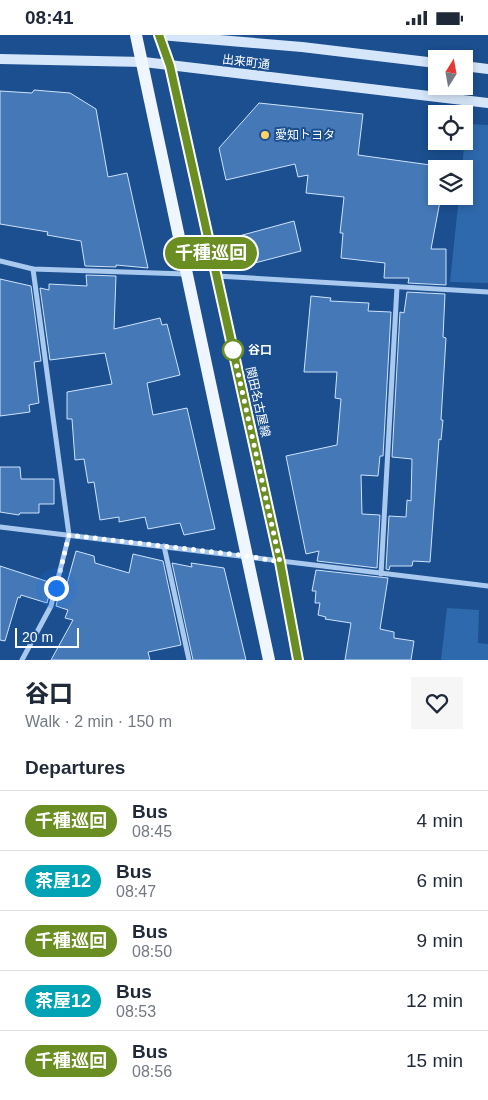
<!DOCTYPE html>
<meta charset="utf-8">
<style>
:root{--surface:#fff;--page:#f6f6f7;--text:#1f2937;--muted:#747a83;--line:#e0e1e3}
body{margin:0;font-family:Helvetica,"Noto Sans JP",sans-serif;background:var(--page);color:var(--text);height:100vh;display:flex;flex-direction:column;font-size:19px;white-space:nowrap}
*{box-sizing:border-box;margin:0}
p{font-size:16px;color:var(--muted)}
.icon{flex:none;width:28px;height:28px;fill:none;stroke:currentColor;stroke-width:2;stroke-linecap:round;stroke-linejoin:round}
.map{position:relative;height:625px;overflow:hidden}
.side{display:flex;flex-direction:column;background:var(--surface);flex:1}
.side>*{flex:none}
.badge{padding:0 10px;border-radius:16px;font-size:18px;line-height:32px}
.needle{width:32px;rotate:11deg}
.buttons{position:absolute;left:428px;top:15px;display:grid;gap:10px}
.buttons a{display:grid;place-items:center;width:45px;height:45px;border-radius:0px;background:var(--surface);box-shadow:0 2px 8px #0003;font-size:25px}
.scale{position:absolute;left:15px;bottom:12px;width:64px;box-sizing:border-box;padding-left:5px;border:2px solid #fff;border-top:0;font-size:14px;line-height:18px;white-space:nowrap;color:#fff;-webkit-text-stroke:4px #1b4f8f;paint-order:stroke}
.you{position:absolute;width:25px;height:25px;margin:-12px;border:4px solid #fff;border-radius:50%;background:#1a73e8;box-shadow:0 0 0 8px #1a73e833}
.map>.badge{position:absolute;translate:-50% -50%;box-shadow:0 0 0 2px #fff}
h2{padding:0 25px;font-size:19px;line-height:45px}
.round{display:grid;place-items:center;flex:none;width:52px;height:52px;border-radius:0px;background:var(--page)}
.headline{display:flex;align-items:center;justify-content:space-between;height:85px;padding:0 25px}
h1{font-size:24px;font-weight:800;line-height:38px}
ul{padding:0;list-style:none}
li{display:flex;align-items:center;gap:15px;height:60px;padding:0 25px;border-top:1px solid var(--line)}
li div{flex:1}
li b{display:block;font-size:19px}
li em{font-style:normal}
li .badge{min-width:55px;font-weight:700;text-align:center}
.status{display:flex;justify-content:space-between;align-items:center;height:35px;padding:0 25px;background:var(--surface);direction:ltr}
.status svg{height:14px;fill:currentColor}
.map>svg:first-child{display:block}
.green{fill:#2e69ad}
.building{fill:#4478b7;stroke:#cfe3fa}
.lines{fill:none;stroke-linecap:round;stroke-linejoin:round}
.street{stroke:#a9c9ee;stroke-width:5}
.secondary{stroke:#d6e6fa;stroke-width:10}
.primary{stroke:#f0f6ff;stroke-width:12}
.line-casing{stroke:#fff;stroke-width:11}
.line{stroke:#6b8e23;stroke-width:8}
.walk{stroke:#fff;stroke-width:5;stroke-dasharray:0 9}
.poi-dot{fill:#ffd166;stroke:#1b4f8f;stroke-width:2}
.stop-dot{fill:#fff;stroke:#6b8e23;stroke-width:2.5}
.labels{text-anchor:middle;stroke-width:4;stroke-linejoin:round;paint-order:stroke}
.street-label{font-size:12px;fill:#fff;stroke:#1b4f8f}
.poi-label{font-size:12px;fill:#fff;stroke:#1b4f8f;text-anchor:start}
.stop-label{font-size:12px;font-weight:bold;fill:#fff;stroke:#1b4f8f;text-anchor:start}
</style>
<div class="status"><b>08:41</b><svg viewBox="0 0 49 12"><path d="M0 12V9h3v3zM5 12V6h3v6zM10 12V3h3v9zM15 12V0h3v12zM26 1h20v11H26zM47 4h2v5h-2z"/></svg></div>
<div class="map">
<svg width="488" height="625" viewBox="0 0 488 625">
<rect width="100%" height="100%" fill="#1b4f8f"/>
<g class="green">
<path d="M466 89 488 90V248L450 247 459 161H464V134H462Z"/>
<path d="M447 573 479 575 478 608 488 609V625H441Z"/>
</g>
<g class="building">
<path d="M34 55 70 58 96 74 108 142 127 138 148 233 116 230V232L85 231 81 206 47 200 48 197 0 189V56L32 58Z"/>
<path d="M259 68 363 79 358 120 445 132V134H436V161H441L431 214H446V250L408 248 409 243H384L385 228 341 223 343 198H340L344 162 306 158 308 140 298 142 295 129 226 145 219 113Z"/>
<path d="M294 186 301 216 247 230 239 201Z"/>
<path d="M86 240 116 241 114 294 160 283 162 290 167 289 180 340 147 348 153 380 187 373 215 494 184 500 180 488 148 494 145 482 119 487V482L100 485 94 447 88 448 84 424 75 425 72 384H67V357L112 349 105 318 50 325 40 253 49 255V249L87 251Z"/>
<path d="M0 244 31 251 41 326 34 327 39 368 29 370 30 377 0 381Z"/>
<path d="M407 257 445 259 443 302 446 303 441 385H443L441 405 439 404 430 527 413 526 412 531H390L389 535 386 534 389 481 406 482 407 465 411 466 412 424 392 422 400 277 404 278Z"/>
<path d="M311 261 331 263 330 266 369 268 368 276 391 277 383 421H380L378 441 361 440 362 479 380 480 377 533 317 526 319 516 306 519 286 421 337 410 341 364 335 363 337 337H304Z"/>
<path d="M0 432H20L21 444H54V469H39V478H20L19 480 0 477Z"/>
<path d="M76 516 94 521 95 528 129 538 133 519 163 526 181 610 148 617 150 625H51L73 585 65 583 68 575 56 571 61 551 66 552Z"/>
<path d="M172 528 192 532 191 528 224 533 246 625H193Z"/>
<path d="M0 531 52 548 47 568 21 560 20 563 18 562 5 606 0 605Z"/>
<path d="M316 535 388 543 380 594 394 597V603L414 606 411 625H345L351 588 325 584 326 582 318 580 320 568H315L316 556H312Z"/>
</g>
<g class="lines">
<g class="street">
<path d="M0 226 33 234 186 239"/>
<path d="M217 241 488 257"/>
<path d="M0 492 488 551"/>
<path d="M164 511 189 625"/>
<path d="M381 539 397 252"/>
<path d="M22 625 51 571 69 500 33 234"/>
</g>
<g class="secondary">
<path d="M160 0 302 12 436 28"/>
<path d="M0 24 144 27 488 68"/>
<path d="M464 31 488 34"/>
</g>
<g class="primary">
<path d="M136 0 269 625"/>
<path d="M159 0 170 31 280 527 298 625"/>
</g>
</g>
<g class="lines">
<defs>
<path id="line" d="M159 0 170 31 280 527 298 625"/>
</defs>
<use href="#line" class="line-casing"/>
<use href="#line" class="line"/>
<path class="walk" d="M56 553 69 500 248 521 280 527 233 315"/>
</g>
<circle class="poi-dot" cx="265" cy="100" r="5"/>
<circle class="stop-dot" cx="233" cy="315" r="10"/>
<g class="labels">
<g class="street-label">
<text transform="translate(246 27) rotate(7)" y="4">出来町通</text>
<text transform="translate(258 367) rotate(77)" y="4">関田名古屋線</text>
</g>
<g class="poi-label">
<text x="275" y="104">愛知トヨタ</text>
</g>
<g class="stop-label">
<text x="248" y="319">谷口</text>
</g>
</g>
</svg>
<div class="buttons">
<a><svg class="needle" viewBox="-14 -14 28 28"><path d="M0-13l5 13h-10z" fill="#e53935"/><path d="M0 13l5-13h-10z" fill="#747a83"/></svg></a>
<a><svg class="icon" aria-label="locate" viewBox="0 0 24 24"><circle cx="12" cy="12" r="6"/><path d="M12 2v4M12 18v4M2 12h4M18 12h4"/></svg></a>
<a><svg class="icon" aria-label="layers" viewBox="0 0 24 24"><path d="M12 4l9 5-9 5-9-5zM3 14l9 5 9-5"/></svg></a>
</div>
<div class="scale">20 m</div>
<div class="you" style="left:56px;top:553px"></div>
<b class="badge" style="left:211px;top:218px;background:#6b8e23;color:#fff">千種巡回</b>
</div>
<section class="side">
<div class="headline"><div><h1>谷口</h1><p>Walk · 2 min · 150 m</p></div><a class="round"><svg class="icon" aria-label="heart" viewBox="0 0 24 24"><path d="M12 20l-8-8c-3-5 5-10 8-4 3-6 11-1 8 4z"/></svg></a></div>
<h2>Departures</h2>
<ul>
<li><span class="badge" style="background:#6b8e23;color:#fff">千種巡回</span><div><b>Bus</b><p>08:45</p></div><em>4 min</em></li>
<li><span class="badge" style="background:#00a3b4;color:#fff">茶屋12</span><div><b>Bus</b><p>08:47</p></div><em>6 min</em></li>
<li><span class="badge" style="background:#6b8e23;color:#fff">千種巡回</span><div><b>Bus</b><p>08:50</p></div><em>9 min</em></li>
<li><span class="badge" style="background:#00a3b4;color:#fff">茶屋12</span><div><b>Bus</b><p>08:53</p></div><em>12 min</em></li>
<li><span class="badge" style="background:#6b8e23;color:#fff">千種巡回</span><div><b>Bus</b><p>08:56</p></div><em>15 min</em></li>
</ul>
</section>
